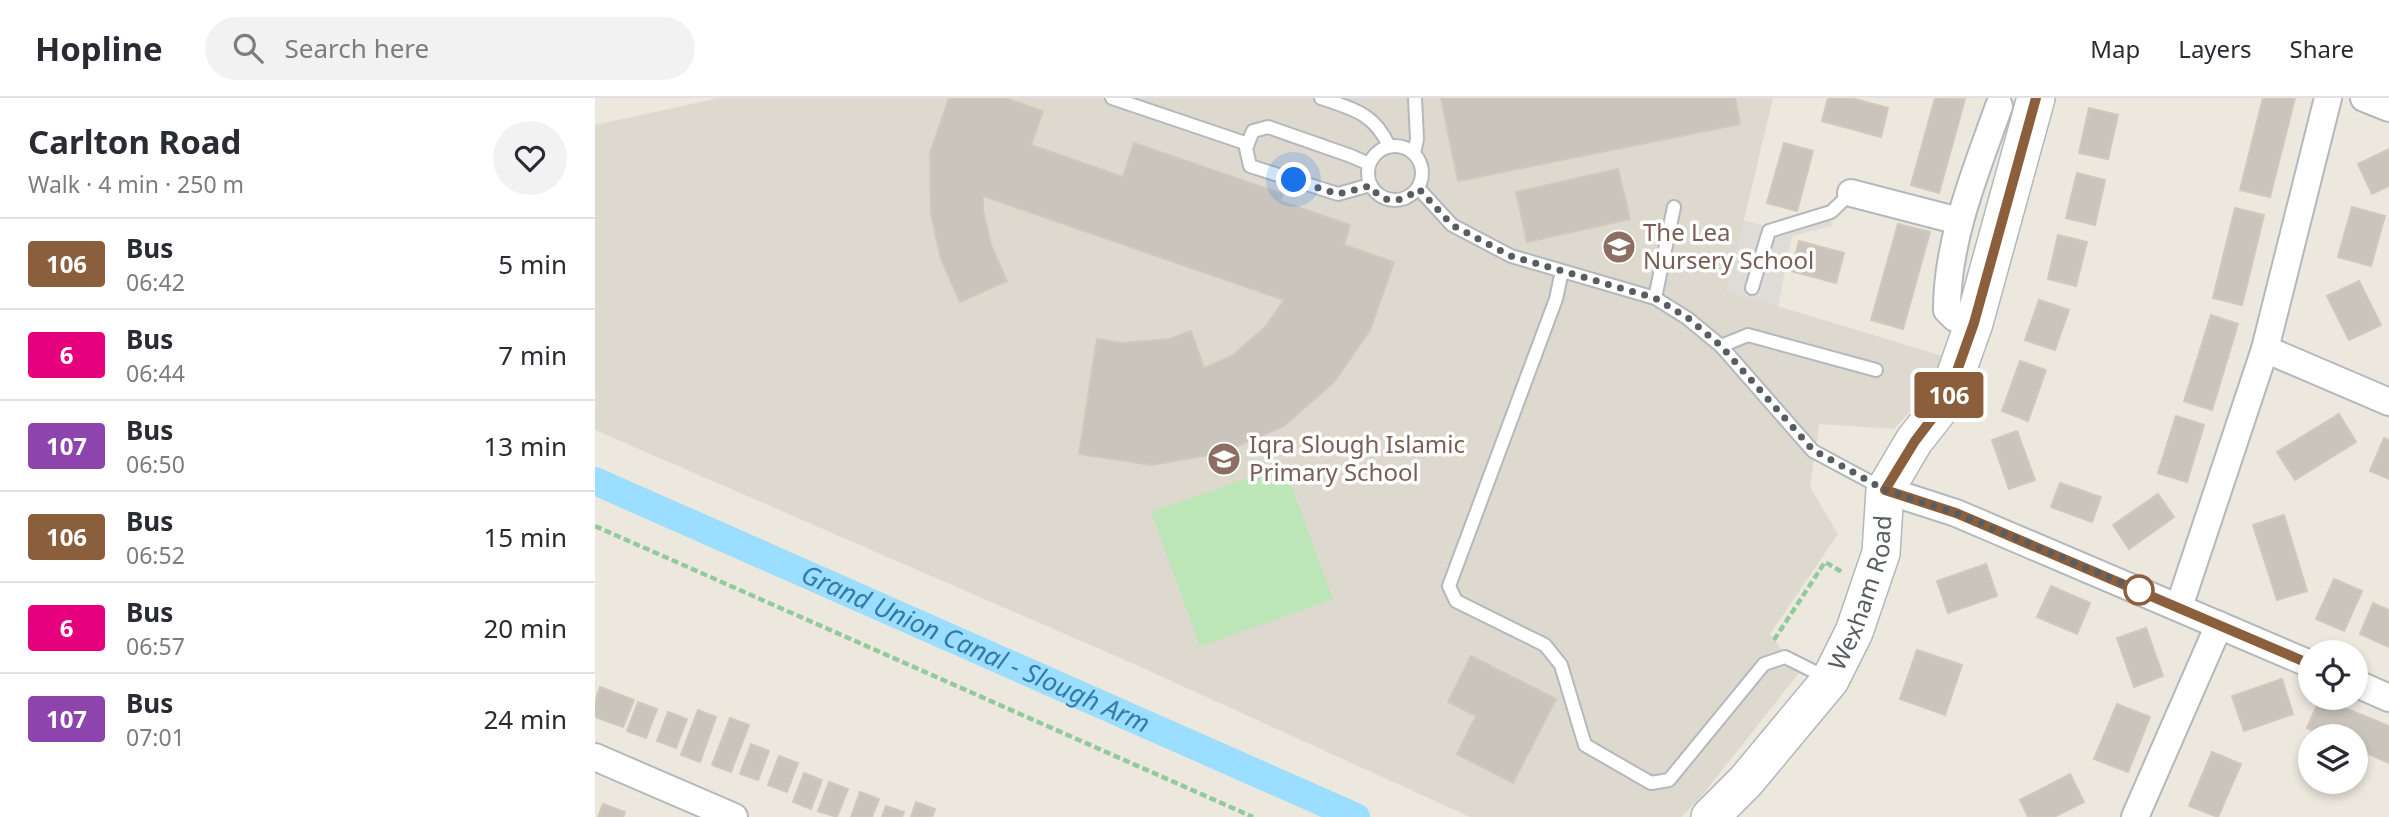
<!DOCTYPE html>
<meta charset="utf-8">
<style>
:root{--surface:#fff;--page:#f2f2f3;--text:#2b2b33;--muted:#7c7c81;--line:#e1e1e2}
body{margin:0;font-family:"Noto Sans",sans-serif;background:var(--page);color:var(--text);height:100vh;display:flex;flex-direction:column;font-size:26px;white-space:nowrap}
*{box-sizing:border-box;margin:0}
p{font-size:23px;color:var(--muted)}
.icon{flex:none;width:38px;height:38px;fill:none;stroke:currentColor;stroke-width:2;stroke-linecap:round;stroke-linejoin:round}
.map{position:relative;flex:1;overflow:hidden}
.details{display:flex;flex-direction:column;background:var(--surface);width:595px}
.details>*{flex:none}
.badge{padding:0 14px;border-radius:5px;font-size:24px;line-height:46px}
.buttons{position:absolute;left:1703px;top:542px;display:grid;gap:14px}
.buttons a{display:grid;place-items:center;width:70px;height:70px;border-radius:50%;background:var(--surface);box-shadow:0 4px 10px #0003;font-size:35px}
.you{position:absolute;width:35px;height:35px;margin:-18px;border:5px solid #fff;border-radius:50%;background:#1a73e8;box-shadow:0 0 0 10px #1a73e833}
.map>.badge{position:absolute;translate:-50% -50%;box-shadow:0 0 0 4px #fff}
.round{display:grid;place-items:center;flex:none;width:74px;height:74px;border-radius:37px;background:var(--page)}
.headline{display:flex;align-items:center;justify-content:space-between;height:119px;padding:0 28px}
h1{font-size:33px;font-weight:700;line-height:52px}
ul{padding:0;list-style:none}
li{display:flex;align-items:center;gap:21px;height:91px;padding:0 28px;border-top:2px solid var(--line)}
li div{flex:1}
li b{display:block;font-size:26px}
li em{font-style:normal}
li .badge{min-width:77px;font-weight:700;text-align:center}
header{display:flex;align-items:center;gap:42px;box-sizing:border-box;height:98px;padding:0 35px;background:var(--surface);border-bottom:2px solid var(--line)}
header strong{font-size:33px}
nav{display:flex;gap:38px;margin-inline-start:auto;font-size:24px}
.search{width:490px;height:63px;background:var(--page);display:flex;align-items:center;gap:18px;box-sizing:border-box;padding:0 24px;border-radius:38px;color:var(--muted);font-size:26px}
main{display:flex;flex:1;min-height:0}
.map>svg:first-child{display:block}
.industrial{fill:#dfdbd6}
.education{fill:#ded9cf}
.green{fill:#bde6b8}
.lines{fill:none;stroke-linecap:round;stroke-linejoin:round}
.canal{stroke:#9bdeff;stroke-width:28}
.building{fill:#c9c5bd;stroke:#d1c8bc;stroke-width:2}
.lane-casing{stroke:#b4b8bd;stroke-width:16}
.street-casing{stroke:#b4b8bd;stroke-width:30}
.secondary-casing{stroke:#b2b7bd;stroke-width:40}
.path{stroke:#92ca9c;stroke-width:4.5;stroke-dasharray:7 3.5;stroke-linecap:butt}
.lane{stroke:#fff;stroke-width:12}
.street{stroke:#fff;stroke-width:26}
.secondary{stroke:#fff;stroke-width:37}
.line-casing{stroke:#fff;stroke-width:16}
.line{stroke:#8b5e3c;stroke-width:10}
.walk{stroke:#575d61;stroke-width:7;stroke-dasharray:0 12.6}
.stop-dot{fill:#fff;stroke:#8b5e3c;stroke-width:3.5}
.labels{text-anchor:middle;stroke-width:7;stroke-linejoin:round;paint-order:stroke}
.education-label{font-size:24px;fill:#785e54;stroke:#fff;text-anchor:start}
.street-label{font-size:24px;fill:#575d61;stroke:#fff}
.water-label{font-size:26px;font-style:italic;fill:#317bad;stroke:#fff}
</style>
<header>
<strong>Hopline</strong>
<div class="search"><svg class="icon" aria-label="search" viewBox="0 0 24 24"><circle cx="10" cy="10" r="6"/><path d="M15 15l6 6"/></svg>Search here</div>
<nav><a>Map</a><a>Layers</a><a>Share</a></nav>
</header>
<main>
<section class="details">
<div class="headline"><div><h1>Carlton Road</h1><p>Walk · 4 min · 250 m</p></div><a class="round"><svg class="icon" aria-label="heart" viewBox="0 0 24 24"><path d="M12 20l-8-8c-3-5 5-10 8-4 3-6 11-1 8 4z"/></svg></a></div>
<ul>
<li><span class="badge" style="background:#8b5e3c;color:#fff">106</span><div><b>Bus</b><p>06:42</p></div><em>5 min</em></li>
<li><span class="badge" style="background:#e6007e;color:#fff">6</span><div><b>Bus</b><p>06:44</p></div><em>7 min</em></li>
<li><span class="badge" style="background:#8e44ad;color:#fff">107</span><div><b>Bus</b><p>06:50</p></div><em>13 min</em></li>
<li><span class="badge" style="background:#8b5e3c;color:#fff">106</span><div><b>Bus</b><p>06:52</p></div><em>15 min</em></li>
<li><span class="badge" style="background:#e6007e;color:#fff">6</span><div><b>Bus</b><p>06:57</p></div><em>20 min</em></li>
<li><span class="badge" style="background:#8e44ad;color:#fff">107</span><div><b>Bus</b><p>07:01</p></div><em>24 min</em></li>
</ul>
</section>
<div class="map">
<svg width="1794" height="719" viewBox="0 0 1794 719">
<rect width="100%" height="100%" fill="#ece8de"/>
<path class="industrial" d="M1235 117 1237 128 1197 138 1183 209 1132 193 1148 122 1177 130Z"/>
<path class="education" d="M124 0H1178L1132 193 1348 258 1325 303 1299 331 1224 326 1215 389 1243 436 1175 536 1204 575 1105 700 1086 719H875L539 566 0 332V27Z"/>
<path class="green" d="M689 367 738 501 605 549 556 414Z"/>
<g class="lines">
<path class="canal" id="s1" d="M0 383 761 719"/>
</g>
<g class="building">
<path d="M354 0H410L448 13 436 47 528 79 539 45 688 96 685 103 755 127 749 147 799 164 775 232 739 284 689 328 626 355 556 367 484 356 502 241 527 245 574 241 596 233 609 270 637 258 671 228 689 202 388 98V112L396 147 412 183 365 204 346 161 336 116 335 55Z"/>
<path d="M846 0H1140L1145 26 863 83Z"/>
<path d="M1233 0H1256L1293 10 1286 39 1227 23Z"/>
<path d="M1340 0 1370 1 1344 95 1316 87Z"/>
<path d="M1668 0H1700L1675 99 1645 92Z"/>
<path d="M1494 10 1523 17 1513 61 1484 55Z"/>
<path d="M1189 45 1218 53 1202 113 1172 105Z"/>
<path d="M1794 51V88L1777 96 1763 66Z"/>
<path d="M1023 71 1035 121 932 144 921 94Z"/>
<path d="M1482 75 1510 82 1500 127 1471 120Z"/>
<path d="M1757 109 1790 118 1776 168 1743 159Z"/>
<path d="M1640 110 1669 117 1647 207 1618 200Z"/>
<path d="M1303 126 1335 134 1308 231 1276 222Z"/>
<path d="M1463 137 1492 144 1481 188 1453 181Z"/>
<path d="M1204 143 1249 155 1241 185 1196 173Z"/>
<path d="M1764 183 1786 227 1754 242 1732 198Z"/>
<path d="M1444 202 1474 212 1460 252 1430 242Z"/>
<path d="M1616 217 1643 226 1617 312 1589 303Z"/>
<path d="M1425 263 1451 272 1433 323 1407 313Z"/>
<path d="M1744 316 1761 344 1700 382 1682 354Z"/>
<path d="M1581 318 1609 327 1592 384 1563 375Z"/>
<path d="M1422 333 1440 382 1414 391 1397 342Z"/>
<path d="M1789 340 1794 342V381L1775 373Z"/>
<path d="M1465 385 1506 399 1497 424 1456 409Z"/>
<path d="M1563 396 1579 419 1534 451 1518 427Z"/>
<path d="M1689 417 1712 493 1682 502 1658 427Z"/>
<path d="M1391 466 1402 498 1353 515 1342 483Z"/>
<path d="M1739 481 1767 493 1749 533 1721 521Z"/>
<path d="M1456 488 1495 505 1482 536 1442 519Z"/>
<path d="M1778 505 1794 512V549L1765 536Z"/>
<path d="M1551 530 1568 578 1539 589 1522 540Z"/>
<path d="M1322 552 1367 567 1350 617 1305 601Z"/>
<path d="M876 558 961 601 918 685 862 656 881 618 853 604Z"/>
<path d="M1687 581 1698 616 1649 633 1637 598Z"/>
<path d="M5 589 39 602 28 629 0 619V604Z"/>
<path d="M1725 600 1794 628V665L1760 650V639H1733L1712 630Z"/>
<path d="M43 604 62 611 51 640 32 633Z"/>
<path d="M1522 606 1555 619 1533 674 1499 661Z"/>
<path d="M103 612 121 619 105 664 86 657Z"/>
<path d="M73 614 92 621 81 650 62 643Z"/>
<path d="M135 620 154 627 136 674 117 667Z"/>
<path d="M156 646 174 653 163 682 145 676Z"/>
<path d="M1617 654 1646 666 1623 719 1594 708Z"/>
<path d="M184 658 203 665 192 694 173 687Z"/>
<path d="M209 675 227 682 216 711 198 704Z"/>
<path d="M1475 676 1489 704 1459 719H1433L1425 702Z"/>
<path d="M234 684 253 691 242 719 223 713Z"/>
<path d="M265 694 284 701 277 719H256Z"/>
<path d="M321 704 340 711 337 719H316Z"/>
<path d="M8 706 30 714 28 719H3Z"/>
<path d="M291 708 309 714 307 719H287Z"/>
</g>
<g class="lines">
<defs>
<g id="lane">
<path d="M517 0 653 46"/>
<path d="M726 0C758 11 779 15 794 48"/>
<circle cx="800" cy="75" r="27"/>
<path d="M819 55 822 41 820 0"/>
<path d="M774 66 756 58 673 29 658 33 651 50 655 68 743 96 775 87"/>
<path d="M824 91 857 127 916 158 1060 200 1092 220 1126 248 1218 353 1287 390"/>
<path d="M967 173 961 201 854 488 861 503 950 547 966 567 990 647 1056 685 1074 682 1169 566 1190 559 1232 580"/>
<path d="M1157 190 1174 133 1236 114 1256 95"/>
<path d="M1060 200 1079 109"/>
<path d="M1126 248 1153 237 1281 272"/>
</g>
<g id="street">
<path d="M1769 0 1794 10"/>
<path d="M1256 95 1364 123"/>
<path d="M1379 225 1360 220 1352 212C1352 141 1381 73 1404 8"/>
<path d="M1670 251 1794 304"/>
<path d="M1290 392 1361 415 1715 566"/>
<path d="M1584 509 1670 251 1733 0"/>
<path d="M1760 585 1794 600"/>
<path d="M0 659 139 719"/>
<path d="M1540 719 1624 527"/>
</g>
<g id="secondary">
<path id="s2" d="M1115 719 1151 683 1235 582 1259 534 1286 455 1290 392 1319 343 1352 301 1379 225 1441 0"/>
</g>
</defs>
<use href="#lane" class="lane-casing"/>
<use href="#street" class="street-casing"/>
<use href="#secondary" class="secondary-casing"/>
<g class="path">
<path d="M0 428 658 719"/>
<path d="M1179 542 1230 464 1247 474"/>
</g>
<use href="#lane" class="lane"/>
<use href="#street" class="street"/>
<use href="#secondary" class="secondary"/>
</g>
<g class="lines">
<defs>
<path id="line" d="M1441 0 1379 225 1352 301 1320 343 1290 392 1361 415 1715 566"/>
</defs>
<use href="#line" class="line-casing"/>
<use href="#line" class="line"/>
<path class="walk" d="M699 82 743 96 775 88C790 108 805 105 824 91L857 127 916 158 1060 200 1093 220 1126 248 1218 352 1238 363 1290 392 1361 415 1544 492"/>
</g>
<defs>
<symbol id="school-disc" viewBox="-11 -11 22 22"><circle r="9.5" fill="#8d6e63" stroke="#fff"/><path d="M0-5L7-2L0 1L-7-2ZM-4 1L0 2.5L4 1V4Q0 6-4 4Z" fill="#fff"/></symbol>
</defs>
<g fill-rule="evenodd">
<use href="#school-disc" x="1005" y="130" width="38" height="38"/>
<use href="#school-disc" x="610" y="342" width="38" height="38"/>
</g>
<circle class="stop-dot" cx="1544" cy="492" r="14"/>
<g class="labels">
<g class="education-label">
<text x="1048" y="143">The Lea<tspan x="1048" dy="28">Nursery School</tspan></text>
<text x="654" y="355">Iqra Slough Islamic<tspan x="654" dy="28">Primary School</tspan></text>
</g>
<g class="street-label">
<text dy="8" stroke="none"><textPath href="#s2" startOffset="276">Wexham Road</textPath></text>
</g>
<g class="water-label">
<text dy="9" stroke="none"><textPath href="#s1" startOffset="416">Grand Union Canal - Slough Arm</textPath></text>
</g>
</g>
</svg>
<div class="buttons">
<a><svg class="icon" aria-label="locate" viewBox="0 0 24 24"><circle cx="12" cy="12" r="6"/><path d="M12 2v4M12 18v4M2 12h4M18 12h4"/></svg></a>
<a><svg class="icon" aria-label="layers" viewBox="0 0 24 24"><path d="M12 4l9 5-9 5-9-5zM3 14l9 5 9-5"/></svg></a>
</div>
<div class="you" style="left:699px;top:82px"></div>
<b class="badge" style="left:1354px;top:297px;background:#8b5e3c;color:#fff">106</b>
</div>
</main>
